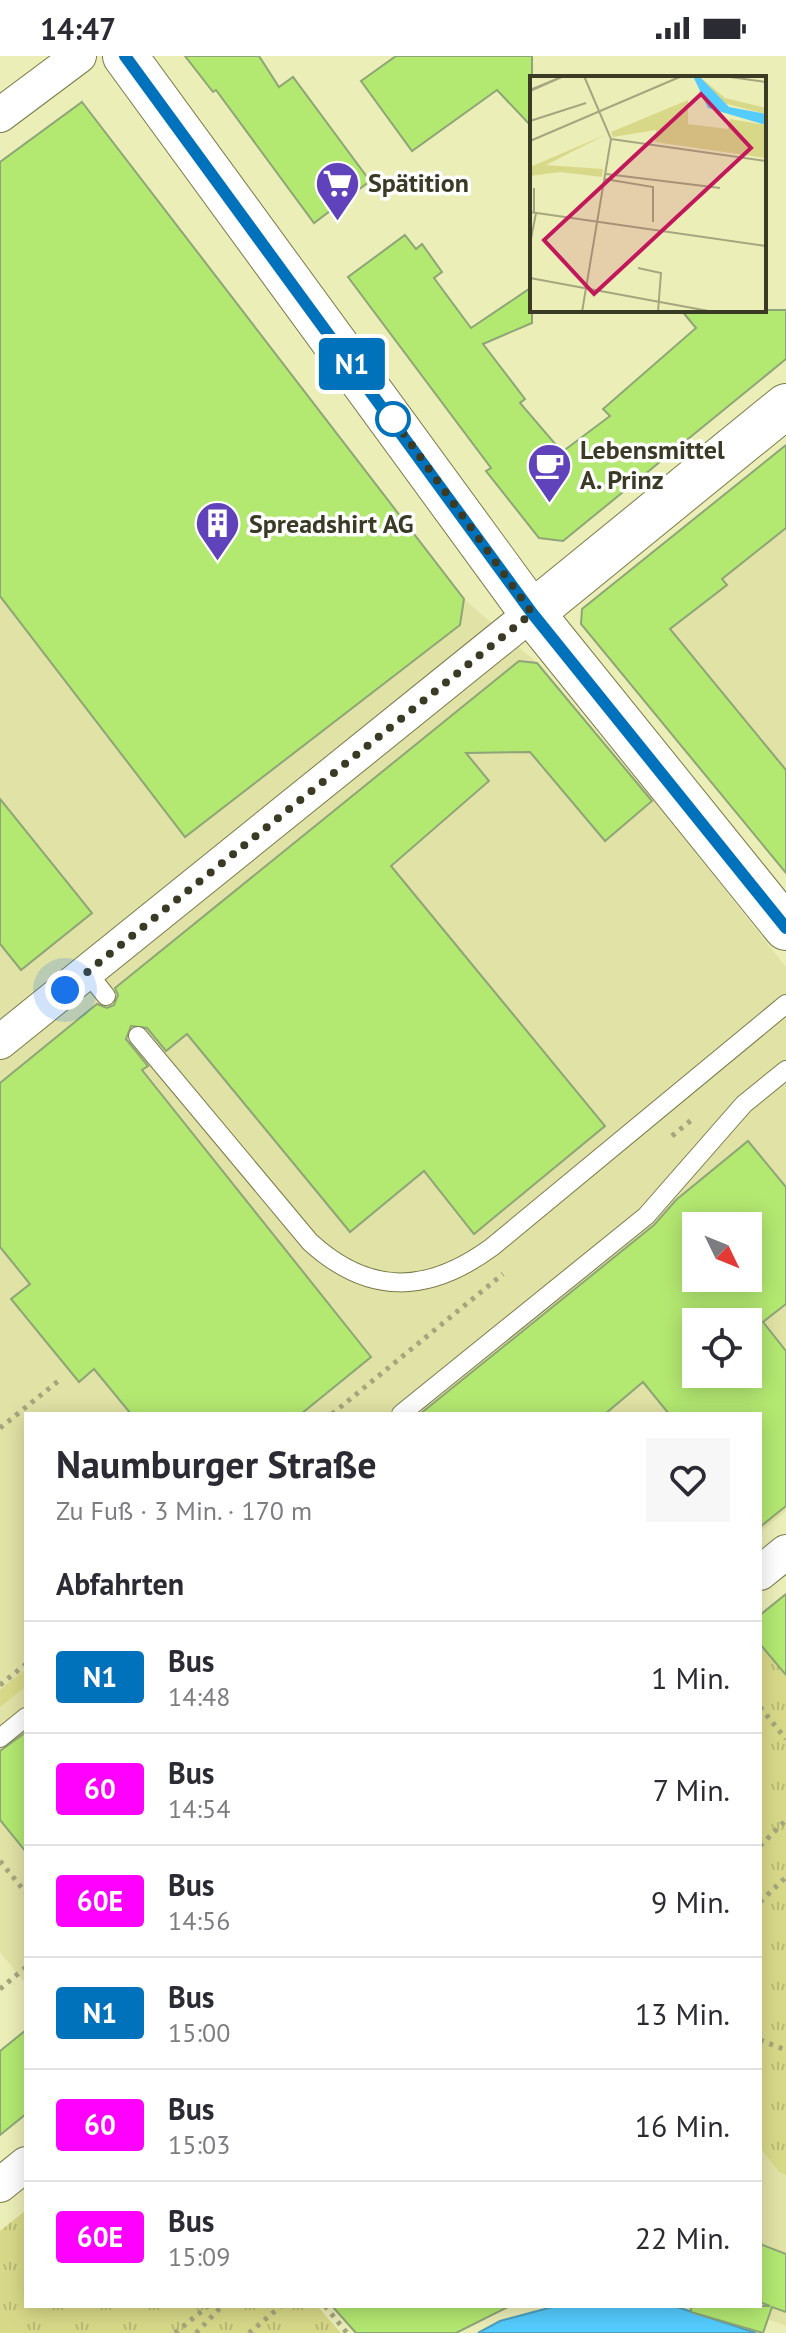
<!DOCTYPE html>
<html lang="de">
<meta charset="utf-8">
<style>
:root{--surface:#fff;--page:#f7f7f7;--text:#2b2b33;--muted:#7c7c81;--line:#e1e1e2}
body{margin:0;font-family:"PT Sans",sans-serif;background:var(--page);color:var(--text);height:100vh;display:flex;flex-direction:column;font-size:30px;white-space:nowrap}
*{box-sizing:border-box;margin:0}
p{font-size:26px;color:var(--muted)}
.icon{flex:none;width:44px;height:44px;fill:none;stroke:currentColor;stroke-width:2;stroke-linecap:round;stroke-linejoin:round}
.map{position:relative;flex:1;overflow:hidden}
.side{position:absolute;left:24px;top:1356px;width:738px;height:896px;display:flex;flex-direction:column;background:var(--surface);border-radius:0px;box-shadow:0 4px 20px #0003}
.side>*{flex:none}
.badge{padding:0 16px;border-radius:6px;font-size:28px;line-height:52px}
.needle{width:52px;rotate:133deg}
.tools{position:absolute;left:682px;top:1156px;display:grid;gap:16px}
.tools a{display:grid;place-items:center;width:80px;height:80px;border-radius:0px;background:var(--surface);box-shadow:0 4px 20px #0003;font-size:40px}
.you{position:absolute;width:40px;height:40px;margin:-20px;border:6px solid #fff;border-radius:50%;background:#1a73e8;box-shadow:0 0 0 12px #1a73e833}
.map>.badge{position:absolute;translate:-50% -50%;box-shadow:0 0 0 4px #fff}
h2{padding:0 32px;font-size:30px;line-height:72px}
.round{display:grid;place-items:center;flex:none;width:84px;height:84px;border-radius:0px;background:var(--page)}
.overview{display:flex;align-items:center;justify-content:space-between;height:136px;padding:0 32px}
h1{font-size:38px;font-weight:800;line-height:60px}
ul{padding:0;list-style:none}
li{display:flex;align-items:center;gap:24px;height:112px;padding:0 32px;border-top:2px solid var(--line)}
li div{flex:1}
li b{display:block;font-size:30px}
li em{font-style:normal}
li .badge{min-width:88px;font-weight:700;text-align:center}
.status{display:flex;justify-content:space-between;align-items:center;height:56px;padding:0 40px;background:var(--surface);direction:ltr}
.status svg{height:22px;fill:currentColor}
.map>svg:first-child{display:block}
.built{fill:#e1e2a5;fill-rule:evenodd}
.grass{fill:url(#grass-tufts)}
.water{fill:#54ccff;stroke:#4ca0be;stroke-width:2}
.building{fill:#b3e871;stroke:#8ea577;stroke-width:2;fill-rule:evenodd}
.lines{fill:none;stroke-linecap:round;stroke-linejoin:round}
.lane-casing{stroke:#7a7b4a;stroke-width:20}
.street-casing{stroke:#7a7b4a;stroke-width:36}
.secondary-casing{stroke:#7a7b4a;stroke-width:46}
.path{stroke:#a5a67d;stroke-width:5;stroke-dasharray:4 6;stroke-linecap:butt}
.lane{stroke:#fff;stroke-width:18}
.street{stroke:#fff;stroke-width:34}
.secondary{stroke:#fff;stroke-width:44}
.line-casing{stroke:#fff;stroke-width:18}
.line{stroke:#0072bc;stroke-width:12}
.walk{stroke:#3a3a25;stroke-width:8;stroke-dasharray:0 14.4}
.stop-dot{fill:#fff;stroke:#0072bc;stroke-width:4}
.labels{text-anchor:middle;stroke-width:7;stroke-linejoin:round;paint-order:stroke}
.poi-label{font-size:26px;font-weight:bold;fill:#3a3a25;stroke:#fff;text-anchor:start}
.inset-road{fill:none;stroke:#a5a67d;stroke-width:2}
.view{fill:#c2185b;fill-opacity:0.15;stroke:#c2185b;stroke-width:4}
.inset-edge{fill:none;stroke:#3a3a25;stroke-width:4}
</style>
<div class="status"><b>14:47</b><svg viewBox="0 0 49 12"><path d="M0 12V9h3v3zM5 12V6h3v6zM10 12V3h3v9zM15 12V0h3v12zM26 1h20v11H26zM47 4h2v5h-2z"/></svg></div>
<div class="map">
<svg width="786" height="2277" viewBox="0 0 786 2277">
<defs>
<pattern id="grass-tufts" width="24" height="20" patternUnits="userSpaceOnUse" patternTransform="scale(2)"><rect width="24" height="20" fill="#d8d988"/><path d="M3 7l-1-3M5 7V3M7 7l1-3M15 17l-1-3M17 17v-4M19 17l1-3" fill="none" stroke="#babb75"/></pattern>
</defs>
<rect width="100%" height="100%" fill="#eceeb8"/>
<g class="built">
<path d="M0 106 464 543 537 607 654 744 786 911V1455L760 1476V1358H26V1928L0 1896ZM696 1170H748V1222H696ZM696 1266H748V1318H696Z"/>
<path d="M786 389V818L581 568 582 553Z"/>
<path d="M760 2092 779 2116 786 2119V2270L768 2263 764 2277H756L671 2250H760Z"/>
</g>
<g class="grass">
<path d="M760 1588 786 1619V2119L779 2116 760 2092Z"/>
<path d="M26 1613V1630L0 1651V1634Z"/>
<path d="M26 2154V2250H317L341 2277H0V2175Z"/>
</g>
<path class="water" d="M556 2250H674L756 2277H478L500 2265Z"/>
<g class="building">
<path d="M185 0H259L279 31 293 21 370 125 314 167 216 34 213 36Z"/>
<path d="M396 0H532V71L497 34 412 95 361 25Z"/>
<path d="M82 46 464 543 460 569 185 781 0 540V106Z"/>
<path d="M405 179 416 193 422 188 442 216 434 222 471 272 532 231V267L483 288 525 343 520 347 562 396 610 360 603 353 696 272 681 254H786V303L563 485 539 482 486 415 491 412 348 221Z"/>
<path d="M786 389V472L722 523 727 529 670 573 786 714V817L581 568 582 553Z"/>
<path d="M519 605 537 607 652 745 605 785 530 696 466 697 489 725 391 810 605 1070 474 1178 424 1115 350 1176 187 978 166 995 147 972 131 970 126 983 148 1010 142 1014 371 1301 301 1358H131L94 1313 79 1326 11 1243 30 1228 0 1191V1027L97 948 107 952 114 949 118 939 115 932Z"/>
<path d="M0 743 92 857 21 914 0 888Z"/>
<path d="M748 1085 786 1131V1248L763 1266 786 1295V1450L760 1471V1358H669L643 1326 605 1358H420L654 1169 676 1144ZM696 1170H748V1222H696ZM696 1266H748V1318H696Z"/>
<path d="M786 1538V1619L760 1588V1559Z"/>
<path d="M26 1676V1796L0 1764V1695Z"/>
<path d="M26 1974V2058L0 2079V1995Z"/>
<path d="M760 2188 786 2198V2256L772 2251 763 2277 691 2256V2250H770L760 2246Z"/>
<path d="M332 2250H510L456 2277H356Z"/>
</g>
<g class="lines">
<defs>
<g id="lane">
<path d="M87 916 106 940"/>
<path d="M138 980 310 1186C369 1240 428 1238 492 1191L786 948"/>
<path d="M401 1358 646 1160 744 1048 786 1014"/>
<path d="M0 1682 26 1661"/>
</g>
<g id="street">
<path d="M0 59 79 0"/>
<path d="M0 986 532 557"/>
<path d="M760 1517 786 1496"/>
<path d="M0 2129 26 2108"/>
</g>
<g id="secondary">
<path d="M125 0 532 557 786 872"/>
<path d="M532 557 786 350"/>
</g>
</defs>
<use href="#lane" class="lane-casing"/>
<use href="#street" class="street-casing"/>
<use href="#secondary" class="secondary-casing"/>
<g class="path">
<path d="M672 1080 695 1061"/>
<path d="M332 1358 503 1218"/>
<path d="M0 1372 62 1322"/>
<path d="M0 1629 26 1608"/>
<path d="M760 1651 786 1683"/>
<path d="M760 1790 786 1764"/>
<path d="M0 1805 26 1837"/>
<path d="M760 1846 786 1821"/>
<path d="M0 1933 26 1911"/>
<path d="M760 1984 786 1994"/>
<path d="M325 2250 347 2277"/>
<path d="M175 2277 208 2250"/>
<path d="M196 2277 222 2250"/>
<path d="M249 2277 281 2250"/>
</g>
<use href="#lane" class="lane"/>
<use href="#street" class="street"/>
<use href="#secondary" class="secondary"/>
</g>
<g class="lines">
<defs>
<path id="line" d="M125 0 532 557 786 872"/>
</defs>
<use href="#line" class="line-casing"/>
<use href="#line" class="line"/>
<path class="walk" d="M65 934 532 557 393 363"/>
</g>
<defs>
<symbol id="supermarket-pin" viewBox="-11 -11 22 30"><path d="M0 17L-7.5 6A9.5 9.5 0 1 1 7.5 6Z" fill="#6043bb" stroke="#fff"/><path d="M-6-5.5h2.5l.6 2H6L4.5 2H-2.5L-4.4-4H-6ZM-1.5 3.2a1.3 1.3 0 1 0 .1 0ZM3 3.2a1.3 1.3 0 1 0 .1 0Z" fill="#fff"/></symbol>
<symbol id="cafe-pin" viewBox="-11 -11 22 30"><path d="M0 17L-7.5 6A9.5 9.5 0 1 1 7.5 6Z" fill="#6043bb" stroke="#fff"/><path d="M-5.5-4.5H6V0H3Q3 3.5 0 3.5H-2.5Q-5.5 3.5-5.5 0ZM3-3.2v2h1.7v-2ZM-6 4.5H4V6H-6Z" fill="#fff"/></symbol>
<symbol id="building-pin" viewBox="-11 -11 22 30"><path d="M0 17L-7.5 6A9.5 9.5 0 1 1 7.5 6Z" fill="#6043bb" stroke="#fff"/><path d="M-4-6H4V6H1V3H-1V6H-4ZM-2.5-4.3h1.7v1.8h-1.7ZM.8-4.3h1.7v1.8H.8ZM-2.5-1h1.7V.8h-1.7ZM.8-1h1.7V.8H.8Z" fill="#fff"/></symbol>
</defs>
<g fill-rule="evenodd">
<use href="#supermarket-pin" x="312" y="102" width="51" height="69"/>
<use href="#cafe-pin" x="524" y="384" width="51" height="69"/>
<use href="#building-pin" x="192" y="442" width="51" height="69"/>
</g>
<circle class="stop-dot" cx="393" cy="363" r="16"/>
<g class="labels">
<g class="poi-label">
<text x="368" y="136">Spätition</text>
<text x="580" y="403">Lebensmittel<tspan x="580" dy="30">A. Prinz</tspan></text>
<text x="249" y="477">Spreadshirt AG</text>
</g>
</g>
<g transform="translate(530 20)">
<rect width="236" height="236" fill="#eceeb8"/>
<path d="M169 0 195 22 236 32V38L189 26ZM158 24V48L198 53 200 43 236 49V82L125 66 126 54 83 61 81 56ZM75 59 16 89 73 93 72 101 30 96 0 100V91Z" fill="#d8d988"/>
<path d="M163 0H169L199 31 236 38V49L178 32Z" fill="#54ccff"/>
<path class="inset-road" d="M193 0 236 6M0 14 34 0M0 15 34 0M0 45 56 27M81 63 236 85M0 65 152 0M76 98 190 112M75 103 123 111V146M4 112V137M0 136 236 170M0 168 6 137M108 192 131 197 128 236M0 202 184 236M52 236 81 63 54 0"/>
<path class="view" d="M171 18 221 72 64 218 14 164Z"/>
<rect width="236" height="236" class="inset-edge"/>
</g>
</svg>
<div class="tools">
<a><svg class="needle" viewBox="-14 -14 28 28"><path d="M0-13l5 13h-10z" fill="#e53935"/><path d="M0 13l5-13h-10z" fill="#7c7c81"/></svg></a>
<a><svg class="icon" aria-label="locate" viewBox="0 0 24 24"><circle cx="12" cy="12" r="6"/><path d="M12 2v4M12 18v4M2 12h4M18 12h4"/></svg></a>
</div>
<div class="you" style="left:65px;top:934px"></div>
<b class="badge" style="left:352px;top:308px;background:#0072bc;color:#fff">N1</b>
<section class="side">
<div class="overview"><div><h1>Naumburger Straße</h1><p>Zu Fuß · 3 Min. · 170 m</p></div><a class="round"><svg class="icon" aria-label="heart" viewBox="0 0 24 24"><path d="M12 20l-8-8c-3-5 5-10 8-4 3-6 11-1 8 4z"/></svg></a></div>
<h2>Abfahrten</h2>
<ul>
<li><span class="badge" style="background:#0072bc;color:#fff">N1</span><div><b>Bus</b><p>14:48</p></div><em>1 Min.</em></li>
<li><span class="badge" style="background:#f0f;color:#fff">60</span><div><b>Bus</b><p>14:54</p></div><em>7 Min.</em></li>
<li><span class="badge" style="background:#f0f;color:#fff">60E</span><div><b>Bus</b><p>14:56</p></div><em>9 Min.</em></li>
<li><span class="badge" style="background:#0072bc;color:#fff">N1</span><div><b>Bus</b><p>15:00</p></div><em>13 Min.</em></li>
<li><span class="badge" style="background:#f0f;color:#fff">60</span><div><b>Bus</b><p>15:03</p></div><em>16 Min.</em></li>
<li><span class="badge" style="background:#f0f;color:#fff">60E</span><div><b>Bus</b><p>15:09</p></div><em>22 Min.</em></li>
</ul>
</section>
</div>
